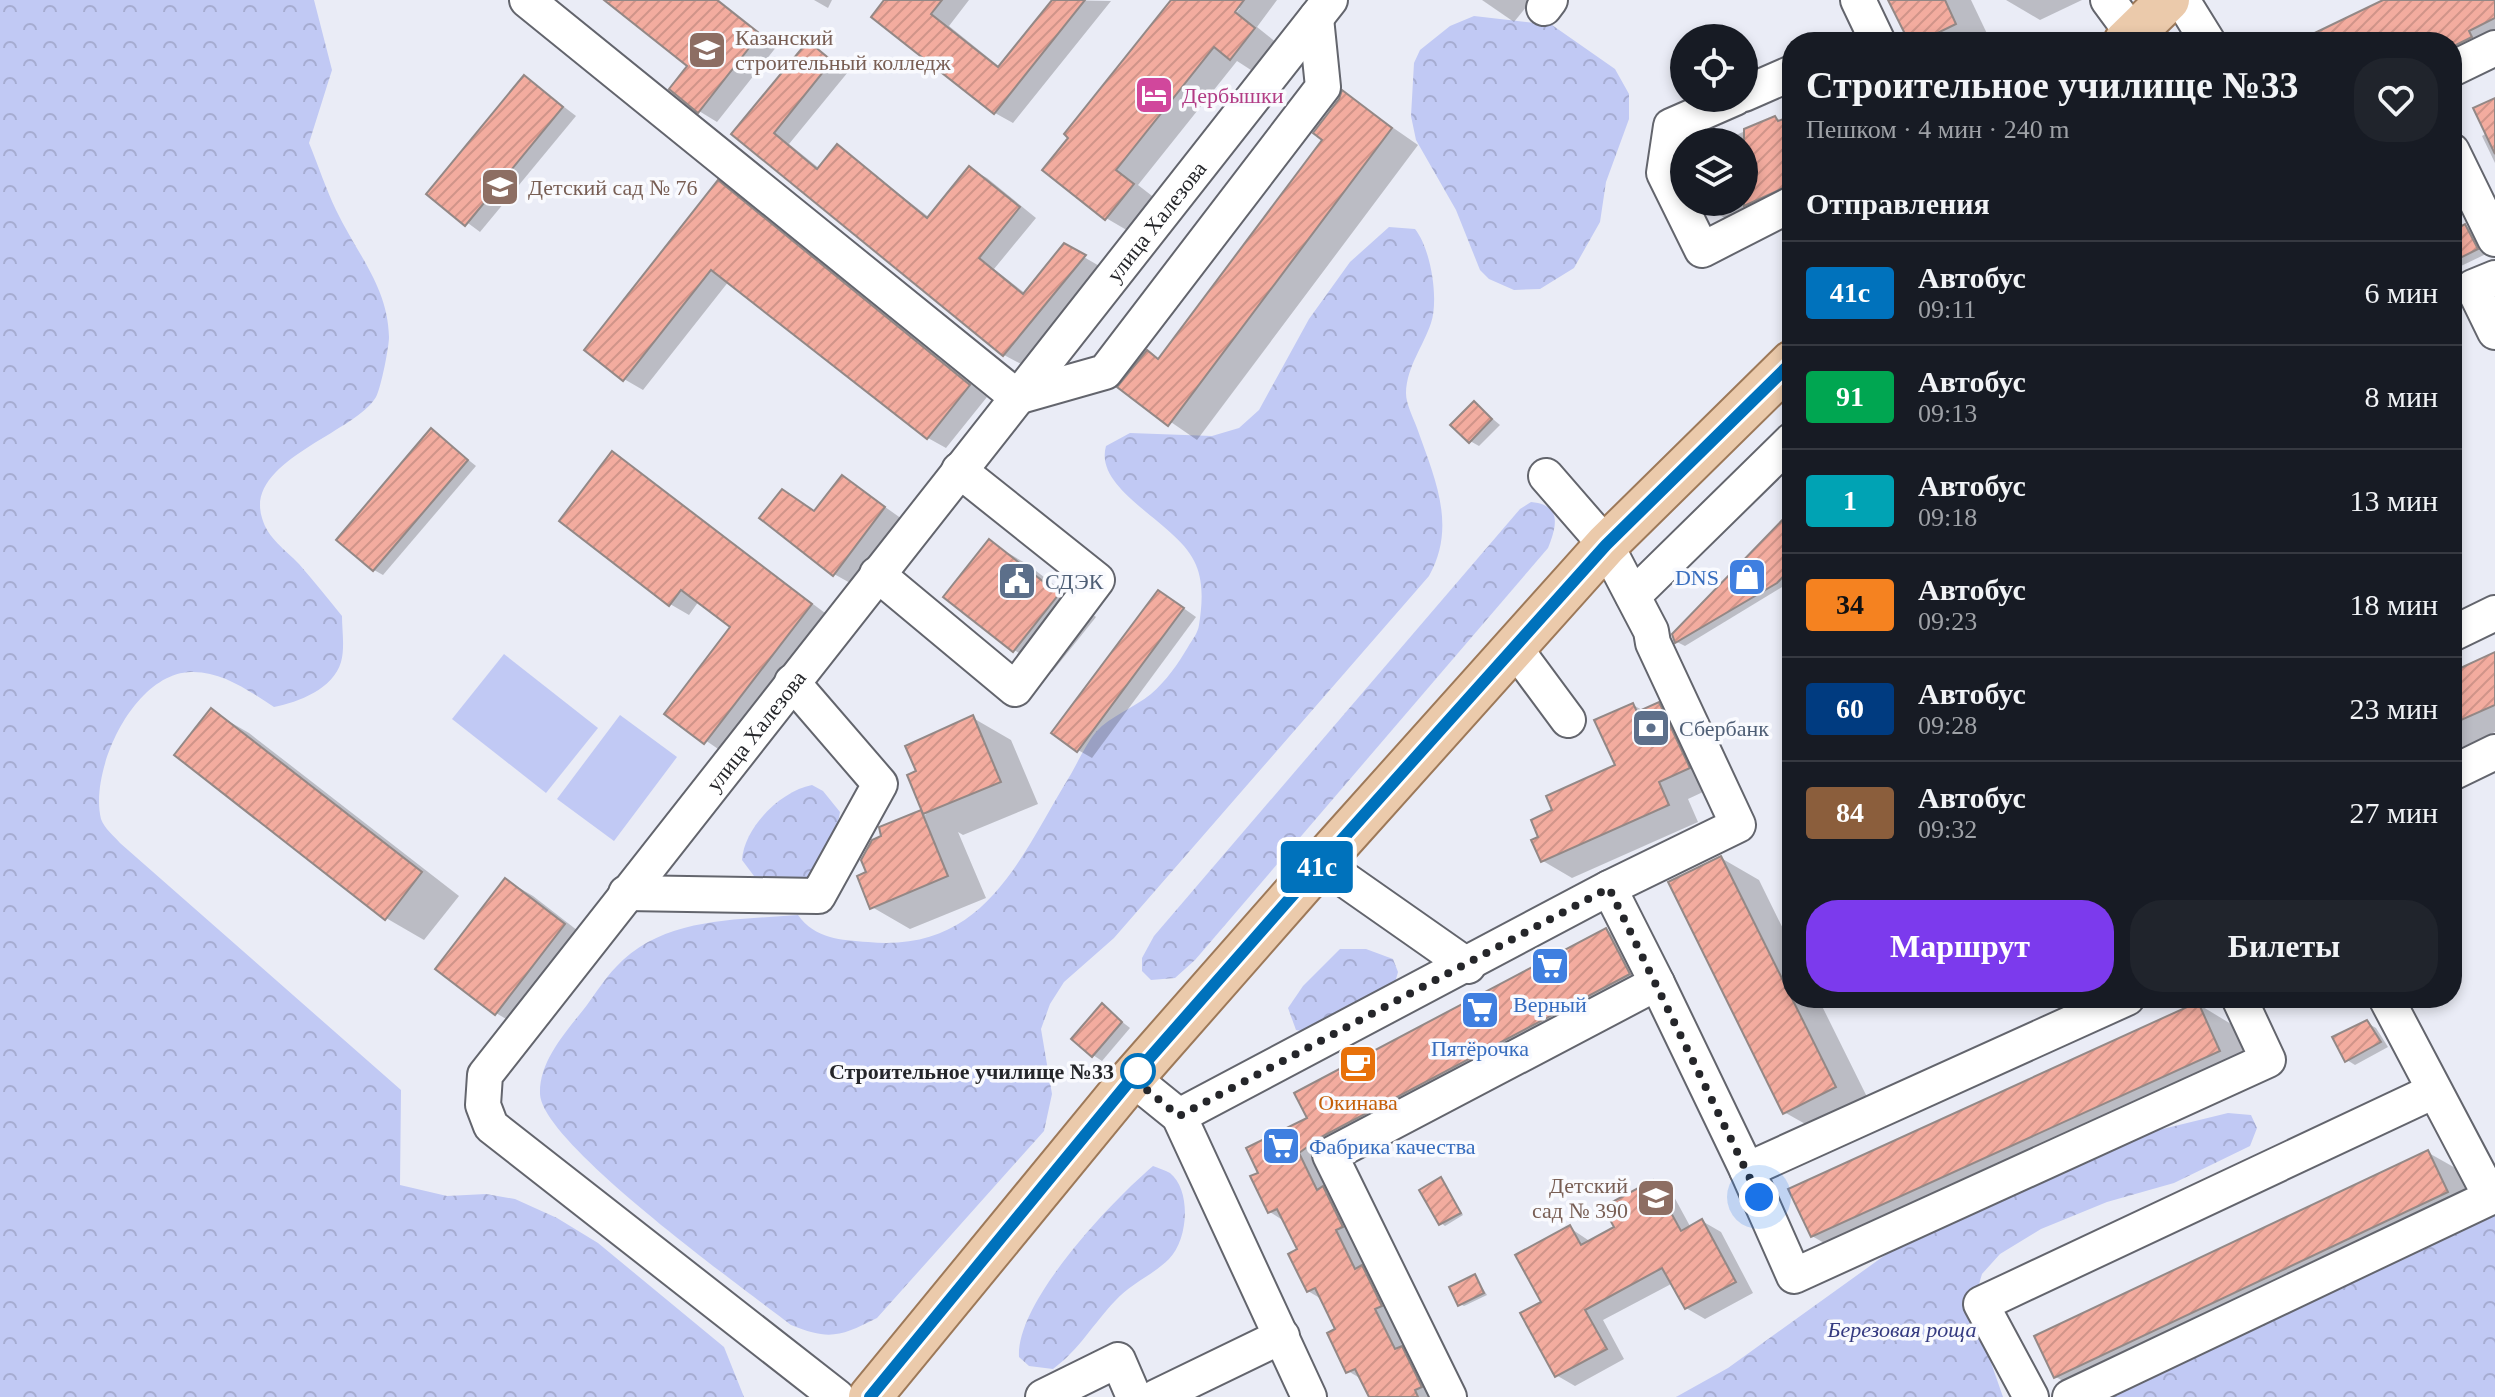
<!DOCTYPE html>
<html lang="ru">
<meta charset="utf-8">
<style>
:root{--surface:#171b24;--page:#20242c;--text:#f1f3f6;--muted:#9ea1a6;--line:#363941;--accent:#7c3aed}
body{margin:0;font-family:Georgia,serif;background:var(--page);color:var(--text);height:100vh;display:flex;flex-direction:column;font-size:30px;white-space:nowrap}
*{box-sizing:border-box;margin:0}
p{font-size:26px;color:var(--muted)}
.icon{flex:none;width:44px;height:44px;fill:none;stroke:currentColor;stroke-width:2;stroke-linecap:round;stroke-linejoin:round}
.map{position:relative;flex:1;overflow:hidden}
.drawer{position:absolute;left:1782px;top:32px;width:680px;height:976px;display:flex;flex-direction:column;background:var(--surface);border-radius:32px;box-shadow:0 4px 12px #0003}
.drawer>*{flex:none}
.badge{padding:0 16px;border-radius:6px;font-size:28px;line-height:52px}
.controls{position:absolute;left:1670px;top:24px;display:grid;gap:16px}
.controls a{display:grid;place-items:center;width:88px;height:88px;border-radius:50%;background:var(--surface);box-shadow:0 4px 12px #0003;font-size:40px}
.you{position:absolute;width:40px;height:40px;margin:-20px;border:6px solid #fff;border-radius:50%;background:#1a73e8;box-shadow:0 0 0 12px #1a73e833}
.map>.badge{position:absolute;translate:-50% -50%;box-shadow:0 0 0 4px #fff}
h2{padding:0 24px;font-size:30px;line-height:72px}
.round{display:grid;place-items:center;flex:none;width:84px;height:84px;border-radius:32px;background:var(--page)}
.headline{display:flex;align-items:center;justify-content:space-between;height:136px;padding:0 24px}
h1{font-size:38px;font-weight:700;line-height:60px}
.cta{display:flex;gap:16px;margin-top:auto;padding:16px 24px}
.cta a{flex:1;height:92px;border-radius:32px;background:var(--accent);color:#fff;font-size:32px;font-weight:700;line-height:92px;text-align:center}
.cta a+a{background:var(--page);color:var(--text)}
ul{padding:0;list-style:none}
li{display:flex;align-items:center;gap:24px;height:104px;padding:0 24px;border-top:2px solid var(--line)}
li div{flex:1}
li b{display:block;font-size:30px}
li em{font-style:normal}
li .badge{min-width:88px;font-weight:700;text-align:center}
.map>svg:first-child{display:block}
.green{fill:#c1c9f4}
.forest{fill:url(#forest-crowns)}
.shadow{fill:#0003;fill-rule:evenodd}
.building{fill:url(#building-hatch);stroke:#938886;stroke-width:2}
.lines{fill:none;stroke-linecap:round;stroke-linejoin:round}
.minor-casing{stroke:#63656d;stroke-width:38}
.major-casing{stroke:#9d7959;stroke-width:46}
.minor{stroke:#fff;stroke-width:34}
.major{stroke:#ebcaab;stroke-width:42}
.line-casing{stroke:#fff;stroke-width:18}
.line{stroke:#0072bc;stroke-width:12}
.walk{stroke:#25262a;stroke-width:8;stroke-dasharray:0 14.4}
.stop-dot{fill:#fff;stroke:#0072bc;stroke-width:4}
.labels{text-anchor:middle;stroke-width:7;stroke-linejoin:round;paint-order:stroke}
.education-label{font-size:22px;fill:#785e54;stroke:#f9fafe;text-anchor:start}
.hotel-label{font-size:22px;fill:#b23c85;stroke:#f9fafe;text-anchor:start}
.street-label{font-size:22px;fill:#25262a;stroke:#f9fafe}
.shop-label{font-size:22px;fill:#366cbe;stroke:#f9fafe}
.service-label{font-size:22px;fill:#4e5e75;stroke:#f9fafe;text-anchor:start}
.stop-label{font-size:22px;font-weight:bold;fill:#25262a;stroke:#f9fafe;text-anchor:end}
.food-label{font-size:22px;fill:#c56008;stroke:#f9fafe}
.park-label{font-size:22px;font-style:italic;fill:#353b81;stroke:#f9fafe}
</style>
<div class="map">
<svg width="2495" height="1397" viewBox="0 0 2495 1397">
<defs>
<pattern id="forest-crowns" width="20" height="18" patternUnits="userSpaceOnUse" patternTransform="scale(2)"><rect width="20" height="18" fill="#c1c9f4"/><path d="M2 6a3 3 0 1 1 6 0M12 15a3 3 0 1 1 6 0" fill="none" stroke="#a6acd1"/></pattern>
<pattern id="building-hatch" width="6" height="6" patternUnits="userSpaceOnUse" patternTransform="scale(2)"><rect width="6" height="6" fill="#f3ac9f"/><path d="M-1 1l2-2M0 6l6-6M5 7l2-2" fill="none" stroke="#d09489"/></pattern>
</defs>
<rect width="100%" height="100%" fill="#eaecf6"/>
<g class="green">
<path d="M504 654 598 728 546 793 452 719Z"/>
<path d="M620 715 677 757 614 841 557 799Z"/>
</g>
<g class="forest">
<path d="M0 0H314L332 70 309 143C318 165 326 189 336 210 357 254 388 287 389 337 389 347 381 388 376 397 355 433 244 461 262 518 268 539 285 549 299 564 314 581 328 599 342 616 342 630 345 648 341 662 333 689 299 702 274 707 249 691 222 671 191 672 134 673 89 770 101 819 104 828 114 836 120 843L401 1090 400 1185 447 1196 486 1194 515 1199 557 1218 598 1243 724 1347 744 1397H0Z"/>
<path d="M1474 16 1552 25 1615 69 1629 94V119L1606 182 1600 222 1574 268 1540 289 1514 290 1489 279 1480 270 1456 210 1416 140 1411 116 1414 63 1420 50 1450 26Z"/>
<path d="M1389 227 1415 229C1431 249 1439 299 1431 323 1423 347 1407 366 1406 393 1406 404 1413 417 1417 428 1435 479 1457 526 1429 576L1114 938 1064 982 1050 1004 1041 1029 1052 1094 1044 1131 877 1318C841 1336 830 1341 791 1325 746 1290 542 1144 540 1094 539 1060 567 1031 587 1005 596 993 605 978 616 967 662 917 736 920 798 915 815 939 841 940 868 942 985 953 1019 859 1071 774 1079 760 1086 744 1096 732 1110 716 1134 708 1151 694 1166 681 1178 664 1188 647 1192 640 1198 633 1199 625 1202 606 1204 584 1196 565 1180 523 1093 492 1106 446L1130 433 1212 436 1239 428 1259 410 1309 319 1350 262Z"/>
<path d="M1531 502C1562 505 1557 525 1548 548L1195 960 1175 978 1151 980 1142 971V958L1154 936 1520 509Z"/>
<path d="M812 785 823 791 840 812C833 850 829 863 796 886L757 880 742 860C744 827 781 791 812 785Z"/>
<path d="M1340 949H1366L1393 959 1398 972 1391 997 1320 1034 1296 1030 1288 1008 1303 986Z"/>
<path d="M2228 1113 2251 1115 2257 1128 2250 1146 2174 1183 2107 1202 2041 1229 2000 1254 1982 1274 1972 1308 2003 1397H1676L1728 1368 1913 1235 2138 1135Z"/>
<path d="M1153 1166C1158 1168 1165 1170 1170 1173 1192 1191 1188 1240 1169 1259 1153 1275 1130 1284 1115 1301 1093 1324 1079 1350 1053 1369L1029 1366 1019 1357C1016 1301 1112 1201 1153 1166Z"/>
<path d="M2495 1202V1397H2106Z"/>
</g>
<g class="shadow">
<path d="M607 0H719L777 46 717 122 699 111 690 66Z"/>
<path d="M814 0H832L828 8Z"/>
<path d="M887 0H969L949 26 1001 68 1054 0 1111 1 1013 123 995 113Z"/>
<path d="M1182 0H1277L1257 27 1277 43 1254 72 1237 61 1138 185 1156 199 1130 232 1106 218 1045 170ZM1235 8H1240L1230 21Z"/>
<path d="M1482 0H1532L1514 22Z"/>
<path d="M1891 0H1971L1991 42H1911Z"/>
<path d="M2006 0H2082L2040 20Z"/>
<path d="M2387 0H2495V41L2452 68V42H2316Z"/>
<path d="M808 44 848 72 789 144 820 169 838 147 930 218 970 169 987 178 1036 218 994 269 1026 294 1065 246 1101 267 1021 364 1004 355 734 134Z"/>
<path d="M525 77 576 116 480 232 429 194Z"/>
<path d="M1343 93 1418 145 1197 440 1120 387 1160 360 1325 140Z"/>
<path d="M2495 100V163L2482 136 2487 133Z"/>
<path d="M1775 118 1782 122 1792 118V223L1749 232 1711 210 1708 202H1744V142H1720Z"/>
<path d="M718 183 737 194 987 397 946 448 928 438 729 281 643 390 624 379Z"/>
<path d="M2465 226 2474 231 2486 254 2461 266 2452 260V233Z"/>
<path d="M1474 403 1500 425 1479 446 1470 441Z"/>
<path d="M432 431 476 466 383 575 374 570Z"/>
<path d="M613 454 829 616 724 753 667 714 733 627 699 601 689 615 670 604Z"/>
<path d="M843 477 902 519 852 584 834 574 783 491 816 512Z"/>
<path d="M1792 512V581L1685 646 1677 642Z"/>
<path d="M989 542 1027 564 1096 617 1052 672 1014 650Z"/>
<path d="M1172 600 1196 617 1092 758 1078 750Z"/>
<path d="M2495 654V732L2452 752V674Z"/>
<path d="M1633 705 1644 711 1659 705 1688 722 1718 785 1688 799 1698 822 1572 878 1543 861 1541 838 1555 811 1618 766Z"/>
<path d="M211 711 249 733 459 896 424 940 386 918Z"/>
<path d="M973 718 1011 740 1038 804 963 835 958 832 986 898 910 929 872 907 868 873 921 812 926 815 909 776 918 772Z"/>
<path d="M1721 858 1759 880 1792 947V998H1818L1873 1109 1823 1134 1784 1112Z"/>
<path d="M506 880 533 896 591 941 523 1029 496 1013Z"/>
<path d="M1606 930 1644 952 1667 997 1359 1159 1336 1176 1453 1397H1371L1363 1380 1348 1371 1338 1330 1323 1300 1308 1291 1299 1250 1284 1221 1270 1212 1261 1173 1310 1118Z"/>
<path d="M2198 1004 2236 1027 2257 1072 1850 1258 1812 1236Z"/>
<path d="M1102 1006 1130 1028 1102 1061 1093 1055Z"/>
<path d="M2367 1023 2376 1028 2388 1047 2355 1065 2347 1060Z"/>
<path d="M2427 1152 2466 1174 2485 1214 2091 1397 2056 1377Z"/>
<path d="M1441 1180 1463 1215 1445 1226 1441 1223Z"/>
<path d="M1653 1182 1672 1193 1691 1228 1702 1221 1721 1232 1753 1293 1705 1319 1686 1308 1673 1283 1603 1320 1624 1359 1575 1386 1556 1375 1544 1303 1570 1228 1591 1242 1617 1228Z"/>
<path d="M1475 1276 1487 1295 1464 1306 1460 1304Z"/>
</g>
<g class="building">
<path d="M604 0H717L760 34 698 113 669 89 687 66Z"/>
<path d="M884 0H942L931 14 998 67 1052 0H1085L994 114 871 17Z"/>
<path d="M1171 0H1244L1235 12 1255 28 1230 60 1214 47 1116 170 1134 184 1105 220 1042 170 1068 138 1064 134Z"/>
<path d="M1888 0H1945L1956 24 1919 42H1909Z"/>
<path d="M2383 0H2495V18L2469 31 2472 37 2452 47V42H2296Z"/>
<path d="M808 41 832 61 774 133 817 169 837 144 927 218 969 166 1020 207 979 258 1023 294 1064 243 1086 255 1003 356 731 134Z"/>
<path d="M524 75 563 107 465 226 426 194Z"/>
<path d="M1342 90 1392 128 1168 426 1117 387 1147 350 1158 359 1322 140 1313 133 1339 99Z"/>
<path d="M2495 98V154L2473 108Z"/>
<path d="M1775 116 1778 121 1792 116V184L1744 206V129Z"/>
<path d="M718 180 970 385 927 439 711 270 623 381 584 350Z"/>
<path d="M2465 224 2478 249 2452 262V231Z"/>
<path d="M1474 401 1492 419 1469 443 1450 425Z"/>
<path d="M431 428 468 460 373 571 336 540Z"/>
<path d="M612 451 812 604 704 744 664 714 730 627 681 590 669 606 559 521Z"/>
<path d="M842 475 885 507 833 576 759 518 782 489 814 511Z"/>
<path d="M1792 510V567L1777 583 1675 643 1672 634Z"/>
<path d="M989 539 1059 594 1013 652 943 597Z"/>
<path d="M1158 590 1184 608 1077 752 1051 733Z"/>
<path d="M2495 652V705L2452 724V672Z"/>
<path d="M1659 702 1690 768 1659 782 1669 805 1541 862 1531 840 1538 837 1531 820 1552 810 1546 796 1615 765 1594 720 1633 703 1637 712Z"/>
<path d="M211 708 422 872 385 920 174 755Z"/>
<path d="M973 715 1001 782 923 814 907 775 916 771 905 746Z"/>
<path d="M921 810 948 876 870 909 857 876 866 872 861 860 872 840 881 836 879 827Z"/>
<path d="M1721 856 1836 1087 1783 1114 1668 882Z"/>
<path d="M505 878 565 924 495 1015 435 969Z"/>
<path d="M1606 928 1630 974 1321 1137 1299 1153 1317 1190 1323 1186 1343 1227 1336 1230 1355 1269 1362 1265 1382 1306 1375 1309 1395 1349 1402 1346 1422 1387 1415 1390 1418 1397H1369L1355 1369 1346 1373 1327 1333 1335 1329 1315 1288 1307 1292 1288 1254 1297 1249 1277 1209 1268 1213 1250 1176 1258 1173 1246 1148 1307 1118 1294 1093Z"/>
<path d="M2198 1002 2220 1051 1811 1237 1788 1189Z"/>
<path d="M1102 1003 1122 1022 1092 1057 1071 1039Z"/>
<path d="M2367 1020 2381 1042 2345 1062 2332 1037Z"/>
<path d="M2428 1150 2448 1192 2054 1378 2034 1336Z"/>
<path d="M1441 1177 1461 1213 1439 1225 1419 1190Z"/>
<path d="M1653 1180 1681 1231 1702 1219 1736 1282 1685 1309 1662 1268 1585 1310 1607 1349 1555 1377 1520 1313 1541 1302 1515 1255 1570 1225 1581 1245 1614 1227 1603 1207Z"/>
<path d="M1475 1274 1484 1293 1458 1306 1449 1287Z"/>
</g>
<g class="lines">
<defs>
<g id="minor">
<path d="M527 0 1017 397 1105 372 1323 87 1316 18"/>
<path d="M1858 0 1878 42"/>
<path d="M2108 0 2133 34"/>
<path d="M2182 0 2208 42"/>
<path d="M1544 8 1550 0"/>
<path d="M2452 69 2495 48"/>
<path d="M1744 94 1792 73"/>
<path d="M1735 98 1671 126 1664 173 1702 250 1792 204"/>
<path d="M2452 151 2495 239"/>
<path d="M2495 278 2473 287 2495 332"/>
<path d="M1546 476 1606 545 1651 631 1653 643 1738 825 1609 888 1657 983"/>
<path d="M877 574 1015 689 1097 580 959 470"/>
<path d="M1633 596 1792 440"/>
<path d="M2452 634 2495 613"/>
<path d="M1514 647 1568 720"/>
<path d="M2452 773 2495 752"/>
<path d="M1321 863 1468 966"/>
<path d="M626 893 818 896 880 784 792 682"/>
<path d="M1132 1078 1179 1116 1309 1397"/>
<path d="M1179 1116 1609 888"/>
<path d="M1747 1170 1794 1276 2268 1060 2239 998"/>
<path id="s1" d="M837 1397 491 1126 483 1105 485 1075 1330 0"/>
<path d="M1043 1397 1118 1360 1134 1397"/>
<path d="M1156 1397 1282 1336"/>
<path d="M1449 1397 1330 1155 1657 983 1747 1170 2127 998"/>
<path d="M2031 1397 1981 1304 2434 1091"/>
<path d="M2070 1397 2491 1197 2386 998"/>
</g>
<g id="major">
<path d="M2125 42 2168 0"/>
<path d="M870 1397 1132 1078 1321 863 1606 545 1792 362"/>
</g>
</defs>
<use href="#minor" class="minor-casing"/>
<use href="#major" class="major-casing"/>
<use href="#minor" class="minor"/>
<use href="#major" class="major"/>
</g>
<g class="lines">
<defs>
<path id="line" d="M870 1397 1132 1078 1321 863 1606 545 1792 362"/>
</defs>
<use href="#line" class="line-casing"/>
<use href="#line" class="line"/>
<path class="walk" d="M1138 1071 1132 1078 1179 1116 1609 888 1759 1197"/>
</g>
<defs>
<symbol id="university-square" viewBox="-11 -11 22 22"><rect x="-9" y="-9" width="18" height="18" rx="4" fill="#8d6e63" stroke="#f9fafe"/><path d="M0-5L7-2L0 1L-7-2ZM-4 1L0 2.5L4 1V4Q0 6-4 4Z" fill="#fff"/></symbol>
<symbol id="hotel-square" viewBox="-11 -11 22 22"><rect x="-9" y="-9" width="18" height="18" rx="4" fill="#d1479c" stroke="#f9fafe"/><path d="M-6-4.5h1.5V1H6V5H4.5V3h-9V5H-6ZM-4 0a1.8 1.8 0 1 1 3.6 0ZM.5 0V-2.5h3Q6-2.5 6 0Z" fill="#fff"/></symbol>
<symbol id="school-square" viewBox="-11 -11 22 22"><rect x="-9" y="-9" width="18" height="18" rx="4" fill="#8d6e63" stroke="#f9fafe"/><path d="M0-5L7-2L0 1L-7-2ZM-4 1L0 2.5L4 1V4Q0 6-4 4Z" fill="#fff"/></symbol>
<symbol id="shop-square" viewBox="-11 -11 22 22"><rect x="-9" y="-9" width="18" height="18" rx="4" fill="#3f7fe0" stroke="#f9fafe"/><path d="M-5-2.5h2.3a2.7 3.5 0 0 1 5.4 0H5L5.5 6h-11ZM-1.5-2.5h3a1.5 2.3 0 0 0-3 0Z" fill="#fff"/></symbol>
<symbol id="civic-square" viewBox="-11 -11 22 22"><rect x="-9" y="-9" width="18" height="18" rx="4" fill="#5c6f8a" stroke="#f9fafe"/><path d="M-.6-6.5H3V-4.5H.6V-3L4-1V1h2V6H-6V1h2V-1L-.6-3ZM-1.2 2.5V6h2.4V2.5Z" fill="#fff"/></symbol>
<symbol id="bank-square" viewBox="-11 -11 22 22"><rect x="-9" y="-9" width="18" height="18" rx="4" fill="#5c6f8a" stroke="#f9fafe"/><path d="M-6-4H6V4H-6ZM0-2.3a2.3 2.3 0 1 0 0 4.6a2.3 2.3 0 1 0 0-4.6Z" fill="#fff"/></symbol>
<symbol id="supermarket-square" viewBox="-11 -11 22 22"><rect x="-9" y="-9" width="18" height="18" rx="4" fill="#3f7fe0" stroke="#f9fafe"/><path d="M-6-5.5h2.5l.6 2H6L4.5 2H-2.5L-4.4-4H-6ZM-1.5 3.2a1.3 1.3 0 1 0 .1 0ZM3 3.2a1.3 1.3 0 1 0 .1 0Z" fill="#fff"/></symbol>
<symbol id="cafe-square" viewBox="-11 -11 22 22"><rect x="-9" y="-9" width="18" height="18" rx="4" fill="#e8710a" stroke="#f9fafe"/><path d="M-5.5-4.5H6V0H3Q3 3.5 0 3.5H-2.5Q-5.5 3.5-5.5 0ZM3-3.2v2h1.7v-2ZM-6 4.5H4V6H-6Z" fill="#fff"/></symbol>
</defs>
<g fill-rule="evenodd">
<use href="#university-square" x="685" y="28" width="44" height="44"/>
<use href="#hotel-square" x="1132" y="73" width="44" height="44"/>
<use href="#school-square" x="478" y="165" width="44" height="44"/>
<use href="#shop-square" x="1725" y="555" width="44" height="44"/>
<use href="#civic-square" x="995" y="559" width="44" height="44"/>
<use href="#bank-square" x="1629" y="706" width="44" height="44"/>
<use href="#supermarket-square" x="1528" y="944" width="44" height="44"/>
<use href="#supermarket-square" x="1458" y="988" width="44" height="44"/>
<use href="#cafe-square" x="1336" y="1042" width="44" height="44"/>
<use href="#supermarket-square" x="1259" y="1124" width="44" height="44"/>
<use href="#school-square" x="1634" y="1176" width="44" height="44"/>
</g>
<circle class="stop-dot" cx="1138" cy="1071" r="16"/>
<g class="labels">
<g class="education-label">
<text x="735" y="45">Казанский<tspan x="735" dy="25">строительный колледж</tspan></text>
<text x="528" y="195">Детский сад № 76</text>
<text x="1628" y="1193" text-anchor="end">Детский<tspan x="1628" dy="25">сад № 390</tspan></text>
</g>
<g class="hotel-label">
<text x="1182" y="103">Дербышки</text>
</g>
<g class="street-label">
<text dy="8" stroke="none"><textPath href="#s1" startOffset="1578">улица Халезова</textPath></text>
<text dy="8" stroke="none"><textPath href="#s1" startOffset="930">улица Халезова</textPath></text>
</g>
<g class="shop-label">
<text x="1719" y="585" text-anchor="end">DNS</text>
<text x="1550" y="1012">Верный</text>
<text x="1480" y="1056">Пятёрочка</text>
<text x="1309" y="1154" text-anchor="start">Фабрика качества</text>
</g>
<g class="service-label">
<text x="1045" y="589">СДЭК</text>
<text x="1679" y="736">Сбербанк</text>
</g>
<g class="stop-label">
<text x="1114" y="1079">Строительное училище №33</text>
</g>
<g class="food-label">
<text x="1358" y="1110">Окинава</text>
</g>
<g class="park-label">
<text x="1902" y="1337">Березовая роща</text>
</g>
</g>
</svg>
<div class="controls">
<a><svg class="icon" aria-label="locate" viewBox="0 0 24 24"><circle cx="12" cy="12" r="6"/><path d="M12 2v4M12 18v4M2 12h4M18 12h4"/></svg></a>
<a><svg class="icon" aria-label="layers" viewBox="0 0 24 24"><path d="M12 4l9 5-9 5-9-5zM3 14l9 5 9-5"/></svg></a>
</div>
<div class="you" style="left:1759px;top:1197px"></div>
<b class="badge" style="left:1317px;top:867px;background:#0072bc;color:#fff">41с</b>
<section class="drawer">
<div class="headline"><div><h1>Строительное училище №33</h1><p>Пешком · 4 мин · 240 m</p></div><a class="round"><svg class="icon" aria-label="heart" viewBox="0 0 24 24"><path d="M12 20l-8-8c-3-5 5-10 8-4 3-6 11-1 8 4z"/></svg></a></div>
<h2>Отправления</h2>
<ul>
<li><span class="badge" style="background:#0072bc;color:#fff">41с</span><div><b>Автобус</b><p>09:11</p></div><em>6 мин</em></li>
<li><span class="badge" style="background:#00a651;color:#fff">91</span><div><b>Автобус</b><p>09:13</p></div><em>8 мин</em></li>
<li><span class="badge" style="background:#00a3b4;color:#fff">1</span><div><b>Автобус</b><p>09:18</p></div><em>13 мин</em></li>
<li><span class="badge" style="background:#f58220;color:#111">34</span><div><b>Автобус</b><p>09:23</p></div><em>18 мин</em></li>
<li><span class="badge" style="background:#003b80;color:#fff">60</span><div><b>Автобус</b><p>09:28</p></div><em>23 мин</em></li>
<li><span class="badge" style="background:#8b5e3c;color:#fff">84</span><div><b>Автобус</b><p>09:32</p></div><em>27 мин</em></li>
</ul>
<div class="cta"><a>Маршрут</a><a>Билеты</a></div>
</section>
</div>
